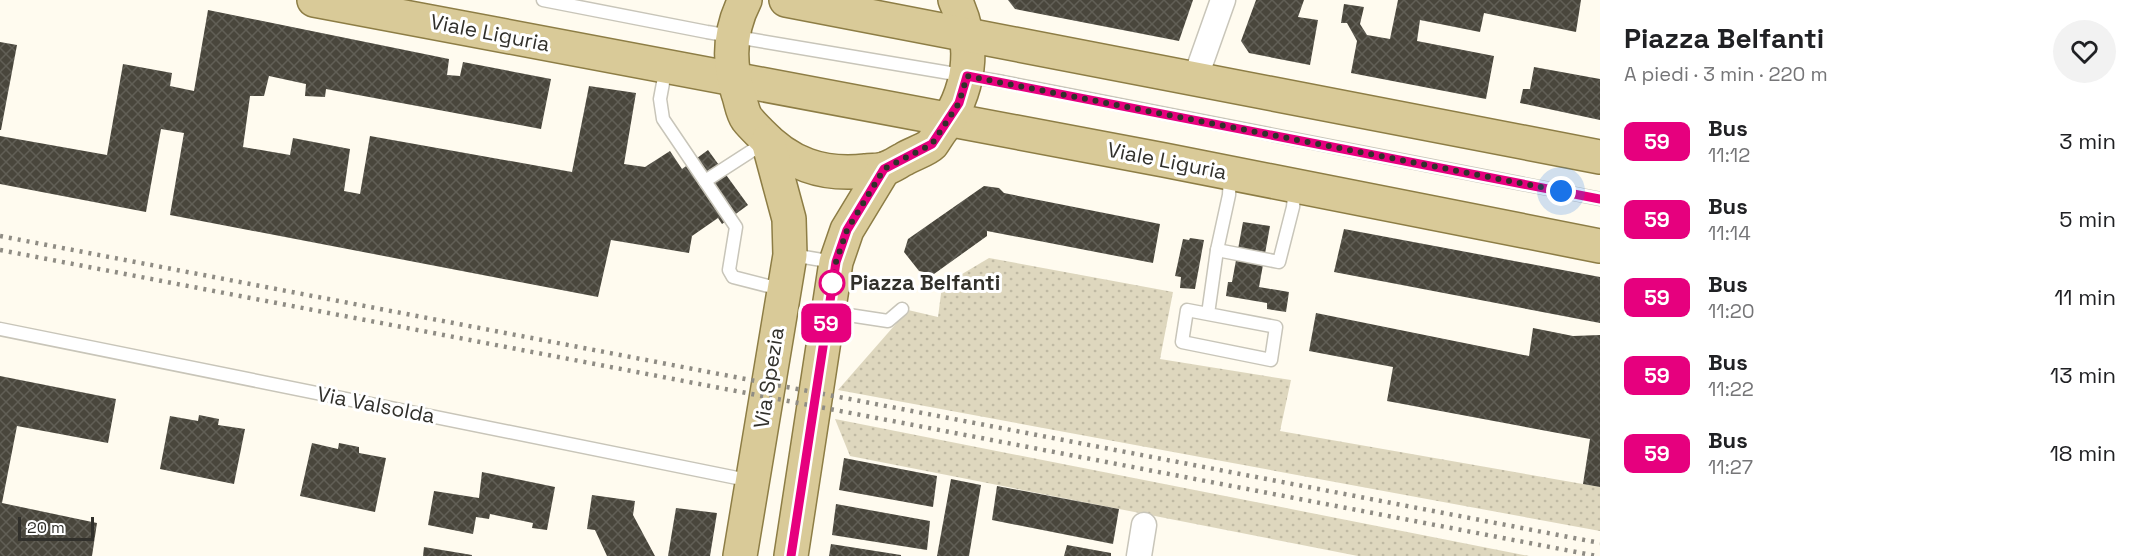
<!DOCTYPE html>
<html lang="it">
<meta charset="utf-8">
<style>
:root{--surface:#fff;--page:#f2f2f2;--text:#202124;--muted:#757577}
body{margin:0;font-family:"Space Grotesk",sans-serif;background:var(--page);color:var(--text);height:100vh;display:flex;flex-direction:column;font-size:22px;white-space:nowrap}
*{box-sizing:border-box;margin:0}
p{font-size:20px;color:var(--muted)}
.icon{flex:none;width:33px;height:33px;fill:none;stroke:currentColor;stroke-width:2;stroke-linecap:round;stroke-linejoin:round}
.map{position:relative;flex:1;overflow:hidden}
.side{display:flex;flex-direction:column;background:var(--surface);width:540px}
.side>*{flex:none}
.badge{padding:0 12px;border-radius:9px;font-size:21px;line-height:39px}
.scale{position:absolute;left:18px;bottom:15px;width:76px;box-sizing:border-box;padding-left:6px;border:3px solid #31302b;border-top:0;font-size:16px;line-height:21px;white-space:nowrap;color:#31302b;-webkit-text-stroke:4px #fff;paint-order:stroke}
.you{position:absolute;width:30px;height:30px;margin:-15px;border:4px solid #fff;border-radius:50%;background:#1a73e8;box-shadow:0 0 0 9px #1a73e833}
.map>.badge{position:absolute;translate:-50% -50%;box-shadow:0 0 0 3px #fff}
.round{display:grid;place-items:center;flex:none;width:63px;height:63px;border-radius:32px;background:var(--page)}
.summary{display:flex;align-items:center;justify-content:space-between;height:102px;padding:0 24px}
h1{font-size:28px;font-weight:800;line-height:45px}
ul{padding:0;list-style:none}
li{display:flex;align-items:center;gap:18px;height:78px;padding:0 24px}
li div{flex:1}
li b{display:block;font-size:22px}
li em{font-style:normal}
li .badge{min-width:66px;font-weight:700;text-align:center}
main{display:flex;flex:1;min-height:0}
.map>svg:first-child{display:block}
.grass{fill:url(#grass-dots)}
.building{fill:url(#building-cross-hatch)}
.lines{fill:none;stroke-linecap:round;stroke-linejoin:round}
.lane-casing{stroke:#c8c5b9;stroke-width:15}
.street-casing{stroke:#c8c5b9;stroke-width:27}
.primary-casing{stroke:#8d7d45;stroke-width:36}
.lane{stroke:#fff;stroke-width:12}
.street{stroke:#fff;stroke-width:24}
.primary{stroke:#d9ca98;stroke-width:33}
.rail{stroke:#8f8c84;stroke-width:4.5;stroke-dasharray:3 6;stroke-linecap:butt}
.line-casing{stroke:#fff;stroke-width:14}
.line{stroke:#e6007e;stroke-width:9}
.walk{stroke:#31302b;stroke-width:6;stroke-dasharray:0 10.8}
.stop-dot{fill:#fff;stroke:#e6007e;stroke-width:3}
.labels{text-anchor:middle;stroke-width:6;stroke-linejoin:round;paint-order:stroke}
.street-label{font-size:21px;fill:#31302b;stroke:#fff}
.stop-label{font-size:21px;font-weight:bold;fill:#31302b;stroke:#fff;text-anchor:start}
</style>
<main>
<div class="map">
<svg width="1600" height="556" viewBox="0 0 1600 556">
<defs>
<pattern id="grass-dots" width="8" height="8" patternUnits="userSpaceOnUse" patternTransform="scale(1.5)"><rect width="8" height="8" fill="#ded7be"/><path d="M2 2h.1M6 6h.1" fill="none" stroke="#bfb9a3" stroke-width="1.8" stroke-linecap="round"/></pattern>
<pattern id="building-cross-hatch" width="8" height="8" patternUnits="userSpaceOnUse" patternTransform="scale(1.5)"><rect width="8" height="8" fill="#49463c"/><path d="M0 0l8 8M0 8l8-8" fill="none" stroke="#615f56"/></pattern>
</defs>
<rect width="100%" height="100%" fill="#fffbef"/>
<g class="grass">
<path d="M989 258 1173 292 1160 359 1291 380 1280 431 1600 487V531L838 390 908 310 938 317 942 286Z"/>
<path d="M835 419 1529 556H1358L850 456Z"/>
</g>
<g class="building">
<path d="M1008 0H1193L1179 41 1015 9Z"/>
<path d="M1256 0H1304L1298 17 1318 20 1310 65 1249 53 1241 41Z"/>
<path d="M1398 0H1581L1576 32 1484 13 1480 32 1420 20 1417 41 1494 56 1486 99 1351 73 1357 41 1347 23H1341L1344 4 1364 7 1360 24 1367 35 1390 39Z"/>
<path d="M208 10 449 59 447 75 460 76 463 62 551 79 541 129 326 89 325 97 305 96 306 84 269 76 264 96H250L243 147 290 155 293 138 350 149 344 191 360 194 370 136 572 172 589 86 636 93 624 164 645 167 670 151 682 169 708 150 748 205 722 224 718 218 692 236 689 253 611 240 598 297 170 215 184 133 161 129 146 212 0 184V136L107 155 123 64 172 73 170 86 194 91Z"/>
<path d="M0 42 17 45 1 130H0Z"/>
<path d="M1534 67 1600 79V120L1520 103 1523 89H1530Z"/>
<path d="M984 186 999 188 1004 193 1160 224 1153 263 987 231V236L934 274 919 271 904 252 908 239Z"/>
<path d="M1243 222 1270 226 1259 287 1289 292 1286 312 1267 309V303L1226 296 1228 282H1232Z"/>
<path d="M1344 229 1600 277V323L1334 272Z"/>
<path d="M1190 238 1204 240 1195 289 1180 288 1181 277 1175 276 1183 239 1189 240Z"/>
<path d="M1316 313 1529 356 1533 328 1573 336 1600 335V487L1583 484 1590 439 1387 401 1393 367 1309 351Z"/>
<path d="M0 376 116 399 108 443 17 426 2 503 97 523 92 556H0Z"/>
<path d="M199 415 219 419 218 425 245 429 234 484 160 469 170 416 198 421Z"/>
<path d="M312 443 338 449 339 443 359 447V453L386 458 375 512 300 496Z"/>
<path d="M844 458 937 476 933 507 839 490Z"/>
<path d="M482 472 555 487 547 530 532 528 533 523 490 514 489 519 476 517 473 534 428 525 434 491 479 498Z"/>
<path d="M951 479 981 485 969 556H937Z"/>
<path d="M997 486 1119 509 1113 544 992 520Z"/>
<path d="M592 495 635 501 633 515 655 556H607L595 530 587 529Z"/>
<path d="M836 504 930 521 927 550 832 535Z"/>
<path d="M676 508 717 513 710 556H668Z"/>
<path d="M831 544 901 555V556H829Z"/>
<path d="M1067 545 1111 553V556H1064Z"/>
<path d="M424 547 472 555V556H423Z"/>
</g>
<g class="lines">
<defs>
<g id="lane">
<path d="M543 0 707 32 1003 82 1600 199"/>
<path d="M666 67 660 99 663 119 736 227 729 270 733 277 784 290"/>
<path d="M705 181 767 141"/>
<path d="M1217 250 1279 262 1293 207 1295 186"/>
<path d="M792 255 834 262"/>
<path d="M829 312 888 321 902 309"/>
<path d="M1208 314 1187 310 1182 342 1271 360 1276 327 1208 314 1217 250 1229 195 1230 175"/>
<path d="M0 329 752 481"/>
</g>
<g id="street">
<path d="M1195 79 1223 0"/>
<path d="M1139 556 1144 525"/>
</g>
<g id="primary">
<path d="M314 0 1164 160 1600 246"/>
<path d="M745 0C730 29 728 61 738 93 741 101 742 112 747 119 750 123 755 128 759 132 789 164 822 176 866 171 871 170 878 171 884 169 891 167 898 162 904 159 912 154 926 150 932 144 935 140 937 136 940 132 970 93 977 45 955 0"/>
<path d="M786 0 1600 157"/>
<path d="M740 556 790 255 789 219 768 141"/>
<path d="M791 556 836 262 847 230 884 169"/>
</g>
</defs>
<use href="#lane" class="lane-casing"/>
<use href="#street" class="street-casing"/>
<use href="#primary" class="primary-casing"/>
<use href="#lane" class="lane"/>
<use href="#street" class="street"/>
<use href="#primary" class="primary"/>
<g class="rail">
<path d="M0 236 1600 543"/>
<path d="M0 250 1597 556"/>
</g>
</g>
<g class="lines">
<defs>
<path id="line" d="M791 556 836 262 847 230 884 169 932 144 959 103 967 76 1600 199"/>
</defs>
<use href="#line" class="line-casing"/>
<use href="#line" class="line"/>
<path class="walk" d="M832 283 836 262 847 230 884 169 932 144 959 103 967 76 1561 191"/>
</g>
<circle class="stop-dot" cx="832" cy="283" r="12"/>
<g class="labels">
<g class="street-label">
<text transform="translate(490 33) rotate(11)" y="7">Viale Liguria</text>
<text transform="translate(1167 161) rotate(11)" y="7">Viale Liguria</text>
<text transform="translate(769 378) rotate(-81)" y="7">Via Spezia</text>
<text transform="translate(376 405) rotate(11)" y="7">Via Valsolda</text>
</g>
<g class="stop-label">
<text x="850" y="290">Piazza Belfanti</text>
</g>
</g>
</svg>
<div class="scale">20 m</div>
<div class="you" style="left:1561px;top:191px"></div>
<b class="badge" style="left:826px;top:323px;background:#e6007e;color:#fff">59</b>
</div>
<section class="side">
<div class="summary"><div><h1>Piazza Belfanti</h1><p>A piedi · 3 min · 220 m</p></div><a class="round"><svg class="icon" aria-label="heart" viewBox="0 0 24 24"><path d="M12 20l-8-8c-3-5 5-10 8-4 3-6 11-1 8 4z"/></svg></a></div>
<ul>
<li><span class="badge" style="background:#e6007e;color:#fff">59</span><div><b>Bus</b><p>11:12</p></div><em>3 min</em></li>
<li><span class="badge" style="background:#e6007e;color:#fff">59</span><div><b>Bus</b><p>11:14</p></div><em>5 min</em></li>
<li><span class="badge" style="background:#e6007e;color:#fff">59</span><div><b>Bus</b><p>11:20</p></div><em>11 min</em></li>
<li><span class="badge" style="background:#e6007e;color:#fff">59</span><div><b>Bus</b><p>11:22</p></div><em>13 min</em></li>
<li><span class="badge" style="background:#e6007e;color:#fff">59</span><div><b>Bus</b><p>11:27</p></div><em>18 min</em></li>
</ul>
</section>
</main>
